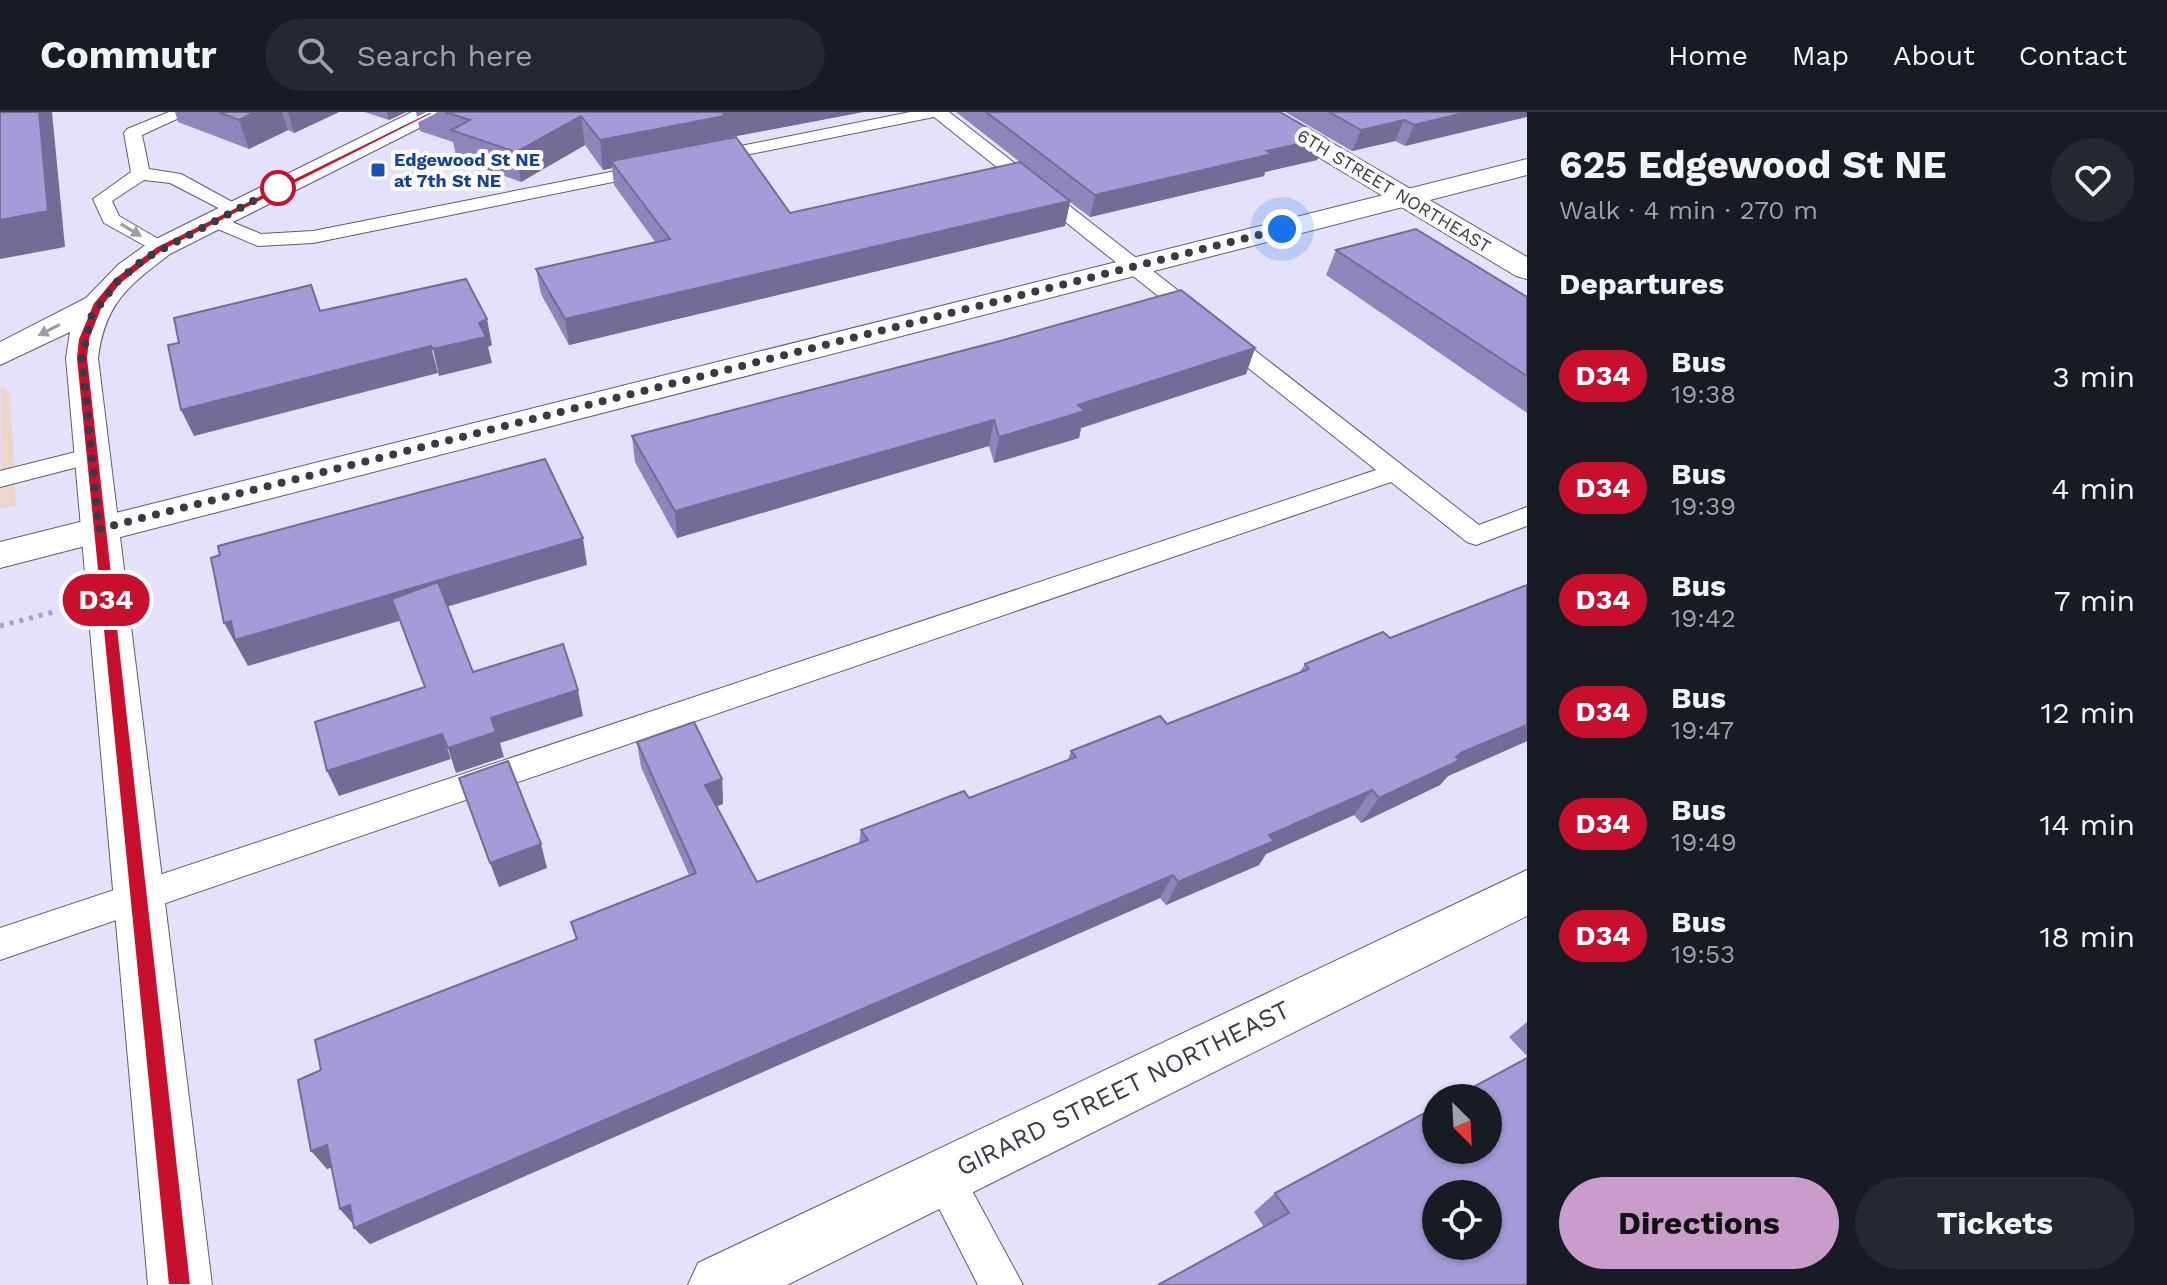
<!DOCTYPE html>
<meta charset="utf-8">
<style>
:root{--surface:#171b24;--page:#242831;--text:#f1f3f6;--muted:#9ea1a6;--line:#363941;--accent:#c89ccb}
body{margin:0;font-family:"Work Sans",sans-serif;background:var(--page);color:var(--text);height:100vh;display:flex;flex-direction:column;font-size:30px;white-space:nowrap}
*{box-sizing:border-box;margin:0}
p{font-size:26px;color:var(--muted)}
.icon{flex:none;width:44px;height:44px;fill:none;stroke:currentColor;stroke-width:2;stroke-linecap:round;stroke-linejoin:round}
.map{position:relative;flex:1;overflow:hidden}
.panel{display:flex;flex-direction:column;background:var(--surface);width:640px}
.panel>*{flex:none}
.badge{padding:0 16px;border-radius:26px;font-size:28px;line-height:52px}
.needle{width:52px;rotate:156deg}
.tools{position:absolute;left:1422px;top:972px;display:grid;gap:16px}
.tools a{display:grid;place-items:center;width:80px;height:80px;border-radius:50%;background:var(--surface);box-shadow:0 2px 6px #0004;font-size:40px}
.you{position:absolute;width:40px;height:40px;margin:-20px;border:6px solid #fff;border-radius:50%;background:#1a73e8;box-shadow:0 0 0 12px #1a73e833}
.map>.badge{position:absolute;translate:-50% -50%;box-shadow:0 0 0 4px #fff}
h2{padding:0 32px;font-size:30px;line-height:72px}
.round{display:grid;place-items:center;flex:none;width:84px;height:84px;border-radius:42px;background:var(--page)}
.overview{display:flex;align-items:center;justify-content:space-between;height:136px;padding:0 32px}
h1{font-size:38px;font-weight:700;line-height:60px}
.button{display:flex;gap:16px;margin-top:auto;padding:16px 32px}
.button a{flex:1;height:92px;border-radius:48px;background:var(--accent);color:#111;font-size:32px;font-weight:700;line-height:92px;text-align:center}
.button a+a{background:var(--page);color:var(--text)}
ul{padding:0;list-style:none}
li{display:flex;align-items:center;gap:24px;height:112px;padding:0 32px}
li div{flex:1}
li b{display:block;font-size:30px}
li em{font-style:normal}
li .badge{min-width:88px;font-weight:700;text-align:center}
header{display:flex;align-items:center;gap:48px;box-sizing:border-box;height:112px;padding:0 40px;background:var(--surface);border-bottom:2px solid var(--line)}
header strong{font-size:38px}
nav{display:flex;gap:44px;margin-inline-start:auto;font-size:28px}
.search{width:560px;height:72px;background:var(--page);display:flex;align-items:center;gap:20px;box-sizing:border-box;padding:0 28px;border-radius:44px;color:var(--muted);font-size:30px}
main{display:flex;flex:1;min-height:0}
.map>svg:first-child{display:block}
.commercial{fill:#ecd5ca}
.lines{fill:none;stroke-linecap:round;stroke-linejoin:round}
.lane-casing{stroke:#5f5c77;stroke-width:2}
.street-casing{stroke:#5f5c77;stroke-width:2}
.secondary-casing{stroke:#5f5c77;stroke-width:2}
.path{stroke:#a6a3b8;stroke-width:5;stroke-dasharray:4 6;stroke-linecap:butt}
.lane{fill:#fff;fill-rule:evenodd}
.street{fill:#fff;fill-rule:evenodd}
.secondary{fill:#fff;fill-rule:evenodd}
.wall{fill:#8e85ba}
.shaded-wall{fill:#746c97}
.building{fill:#a59bd8;stroke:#746c97;stroke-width:2;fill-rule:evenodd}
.oneway{fill:#9c9ca2}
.line{fill:#c8102e;stroke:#fff;stroke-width:2}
.walk{stroke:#3a3945;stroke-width:8;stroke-dasharray:0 14.4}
.transit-dot{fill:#1a4fb4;stroke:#fff;stroke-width:3}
.stop-dot{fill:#fff;stroke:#c8102e;stroke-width:4}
.labels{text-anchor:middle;stroke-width:8;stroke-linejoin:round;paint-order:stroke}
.far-transit-label{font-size:18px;font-weight:bold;fill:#164399;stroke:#fff;text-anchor:start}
.far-street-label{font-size:18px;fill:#3a3945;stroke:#fff}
.near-street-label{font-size:26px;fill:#3a3945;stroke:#fff}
</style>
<header>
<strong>Commutr</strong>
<div class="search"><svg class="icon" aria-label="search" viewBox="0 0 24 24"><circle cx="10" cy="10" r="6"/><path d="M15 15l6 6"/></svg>Search here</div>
<nav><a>Home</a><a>Map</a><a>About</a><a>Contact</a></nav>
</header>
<main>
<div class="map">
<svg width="1527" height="1173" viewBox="0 0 1527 1173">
<rect width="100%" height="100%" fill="#e4e1fa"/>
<path class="commercial" d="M1 272 10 281 16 393 0 397Z"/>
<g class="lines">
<defs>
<g id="lane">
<path d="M169 0H192L142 23 149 57 181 62 245 97 235 103 228 101 170 71 144 68 112 89 119 104 167 132 170 136 167 140 160 142 104 111 93 87 131 60 124 21 127 17Z"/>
<path d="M910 0H949L1479 413 1527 395V414L1476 433 1467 430 1391 370 0 848V816L1376 358 934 5 706 51 697 46 706 41Z"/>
<path d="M651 52 657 53 660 57 657 61 313 131 258 134 206 112 203 108 213 102 261 122 313 119Z"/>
<path d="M92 336 101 339 104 344 101 349 0 375V359Z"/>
<path d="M943 1045 957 1051 1023 1173H978L923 1065 929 1051Z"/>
</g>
<g id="street">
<path d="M412 0H444L441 5 170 142C128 174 105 191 98 246L212 1173H148L66 246 70 220 0 253V230L86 186 119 152 150 130Z"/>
<path d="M1249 0H1279L1527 145V167L1516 164 1252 5Z"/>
<path d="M1527 758V804L787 1173H688L698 1151Z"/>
</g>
<path id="secondary" d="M1527 47V63L0 456V430Z"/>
</defs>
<use href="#lane" class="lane-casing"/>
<use href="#street" class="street-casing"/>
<use href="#secondary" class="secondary-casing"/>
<path class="path" d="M0 514 53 500"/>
<use href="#lane" class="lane"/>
<use href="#street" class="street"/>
<use href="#secondary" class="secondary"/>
</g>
<g class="wall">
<path d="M175 0H339L294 21 288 18 249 37 178 10Z"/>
<path d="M365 0H406L389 8Z"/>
<path d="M416 0H863L726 26 790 101 1020 50 956 0H1280L1325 26 1317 48 1265 60 1264 64 1090 105 1070 90 1065 114 569 233 541 182 536 157 656 131 614 73 612 56 603 58 585 33 521 70 457 47 453 30 420 19Z"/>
<path d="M1285 0H1527L1405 34 1395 29 1352 39Z"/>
<path d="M1336 138 1527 185V301L1326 163Z"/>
<path d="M1255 236 1246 262 1081 316 1079 326 994 351 989 334 677 426 635 350 632 324Z"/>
<path d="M1527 473V629L1448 664 1440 673 1361 711 1354 703 1266 742 1259 753 1166 793 1160 786 370 1132 354 1116 353 1112 340 1097 332 1055 327 1057 321 958 576 828 571 810 689 763 641 655 637 630 722 667 723 692 716 694 757 770 859 731 861 718 969 686 1068 648 1071 639 1167 612 1300 560 1305 552 1390 526Z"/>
<path d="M1527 910V944L1509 925Z"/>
<path d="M1275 1081 1527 1173 1264 1115 1254 1100Z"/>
</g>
<g class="shaded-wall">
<path d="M39 0H52L65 135 0 147V108Z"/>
<path d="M255 0H282L288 18 249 37 239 8Z"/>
<path d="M288 0H339L294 21Z"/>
<path d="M387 0H406L389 8Z"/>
<path d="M720 0H863L726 26V34L611 49 612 56 603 58 600 28Z"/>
<path d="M1468 0H1527V5L1405 34 1414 13Z"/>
<path d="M581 4 585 33 521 70 516 40Z"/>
<path d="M1404 8 1395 29 1352 39 1361 18Z"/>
<path d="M1325 26 1317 48 1265 60 1264 64 1090 105 1095 83Z"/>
<path d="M1070 89 1065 114 569 233 565 207Z"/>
<path d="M487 207 492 233 488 235 492 251 439 264 433 237Z"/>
<path d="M431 234 438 261 194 324 181 298Z"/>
<path d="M1255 236 1246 262 1081 316 1079 326 994 351 999 325 1078 293Z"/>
<path d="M994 308 989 334 677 426 675 399Z"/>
<path d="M583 426 587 453 248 554 224 511Z"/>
<path d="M578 578 583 604 500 631 504 645 456 661 448 636 491 606Z"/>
<path d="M1527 613V629L1448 664 1440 673 1361 711 1379 686 1463 640Z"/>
<path d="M442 622 451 647 339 684 327 659Z"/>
<path d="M722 667 723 692 706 698 705 673Z"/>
<path d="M1372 678 1354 703 1266 742 1259 753 1166 793 1178 770 1269 723Z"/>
<path d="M541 732 547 756 499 775 490 751Z"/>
<path d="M1173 763 1160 786 370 1132 354 1116Z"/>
<path d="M327 1033 343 1051 327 1057 311 1039Z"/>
<path d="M350 1093 355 1114 340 1097Z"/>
</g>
<g class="building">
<path d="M0 0H39L48 99 0 108Z"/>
<path d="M218 0H255L239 8Z"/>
<path d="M445 0H722L725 4 600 28 581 4 516 40 451 18 470 8Z"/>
<path d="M986 0H1280L1325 26 1267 39 1272 42 1095 83Z"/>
<path d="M1329 0H1468L1414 13 1404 8 1361 18Z"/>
<path d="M736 25 790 101 1020 50 1070 89 565 207 536 157 670 127 611 49Z"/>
<path d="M1416 117 1527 185V264L1336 138Z"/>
<path d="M466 167 487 207 479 211 486 225 433 237 431 234 181 298 168 233 179 231 174 206 311 173 320 199Z"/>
<path d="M1181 178 1255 236 1078 293 1085 299 999 325 994 308 675 399 632 324 1000 229Z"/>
<path d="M545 347 583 426 235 528 231 509 224 511 211 446 220 443 218 434Z"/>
<path d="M438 470 473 560 563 532 578 578 491 606 496 620 448 636 442 622 327 659 315 610 425 575 392 487Z"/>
<path d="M1527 473V613L1463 640 1456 645 1460 648 1379 686 1372 678 1269 723 1274 729 1178 770 1173 763 354 1116 350 1093 340 1097 327 1033 311 1039 298 968 321 958 315 928 577 827 571 810 696 761 637 630 694 610 722 667 705 673 757 770 868 728 861 718 964 679 969 686 1076 645 1071 639 1160 604 1167 612 1309 557 1305 552 1383 520 1390 526Z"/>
<path d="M508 649 541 732 490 751 459 666Z"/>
<path d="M1527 946V1173H1158L1289 1101 1275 1081 1436 995V1038H1488V986H1453ZM1436 1082H1488V1134H1436Z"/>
</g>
<defs><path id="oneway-solid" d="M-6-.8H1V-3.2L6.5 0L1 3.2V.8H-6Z" transform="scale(2)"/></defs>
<g class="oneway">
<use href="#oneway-solid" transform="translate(131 118) rotate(31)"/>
<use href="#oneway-solid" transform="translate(49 218) rotate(153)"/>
</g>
<path class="line" d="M429 0H436L164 138 121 172 103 194 90 227 88 246 191 1173H168L76 246 78 227 93 191 113 167 157 134Z"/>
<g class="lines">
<path class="walk" d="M278 76 291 69 144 147 117 170 91 205 82 246 99 417 1282 117"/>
</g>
<rect class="transit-dot" x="370" y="50" width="16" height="16" rx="4"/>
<circle class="stop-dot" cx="278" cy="76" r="16"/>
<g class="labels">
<g class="far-transit-label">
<text x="394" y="54">Edgewood St NE<tspan x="394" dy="21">at 7th St NE</tspan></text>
</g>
<g class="far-street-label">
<text transform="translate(1394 79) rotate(31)" y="6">6TH STREET NORTHEAST</text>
</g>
<g class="near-street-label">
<text transform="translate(1123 976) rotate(-26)" y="9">GIRARD STREET NORTHEAST</text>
</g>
</g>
</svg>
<div class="tools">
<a><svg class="needle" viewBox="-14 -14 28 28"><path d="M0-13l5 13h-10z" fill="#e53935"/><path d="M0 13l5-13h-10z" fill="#9ea1a6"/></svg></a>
<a><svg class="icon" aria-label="locate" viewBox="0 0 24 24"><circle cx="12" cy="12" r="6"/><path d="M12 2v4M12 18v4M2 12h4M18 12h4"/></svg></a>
</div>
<div class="you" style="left:1282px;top:117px"></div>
<b class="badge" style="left:106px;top:488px;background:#c8102e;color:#fff">D34</b>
</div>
<section class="panel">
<div class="overview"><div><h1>625 Edgewood St NE</h1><p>Walk · 4 min · 270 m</p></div><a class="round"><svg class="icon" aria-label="heart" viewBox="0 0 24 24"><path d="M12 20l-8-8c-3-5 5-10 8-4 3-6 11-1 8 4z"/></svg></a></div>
<h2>Departures</h2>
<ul>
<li><span class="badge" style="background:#c8102e;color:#fff">D34</span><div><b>Bus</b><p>19:38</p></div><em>3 min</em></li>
<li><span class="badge" style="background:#c8102e;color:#fff">D34</span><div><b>Bus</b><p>19:39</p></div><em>4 min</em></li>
<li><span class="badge" style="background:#c8102e;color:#fff">D34</span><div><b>Bus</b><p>19:42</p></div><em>7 min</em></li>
<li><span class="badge" style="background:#c8102e;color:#fff">D34</span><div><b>Bus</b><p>19:47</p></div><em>12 min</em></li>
<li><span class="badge" style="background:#c8102e;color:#fff">D34</span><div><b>Bus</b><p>19:49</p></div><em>14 min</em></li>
<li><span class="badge" style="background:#c8102e;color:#fff">D34</span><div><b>Bus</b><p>19:53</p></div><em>18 min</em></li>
</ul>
<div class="button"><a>Directions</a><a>Tickets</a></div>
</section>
</main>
